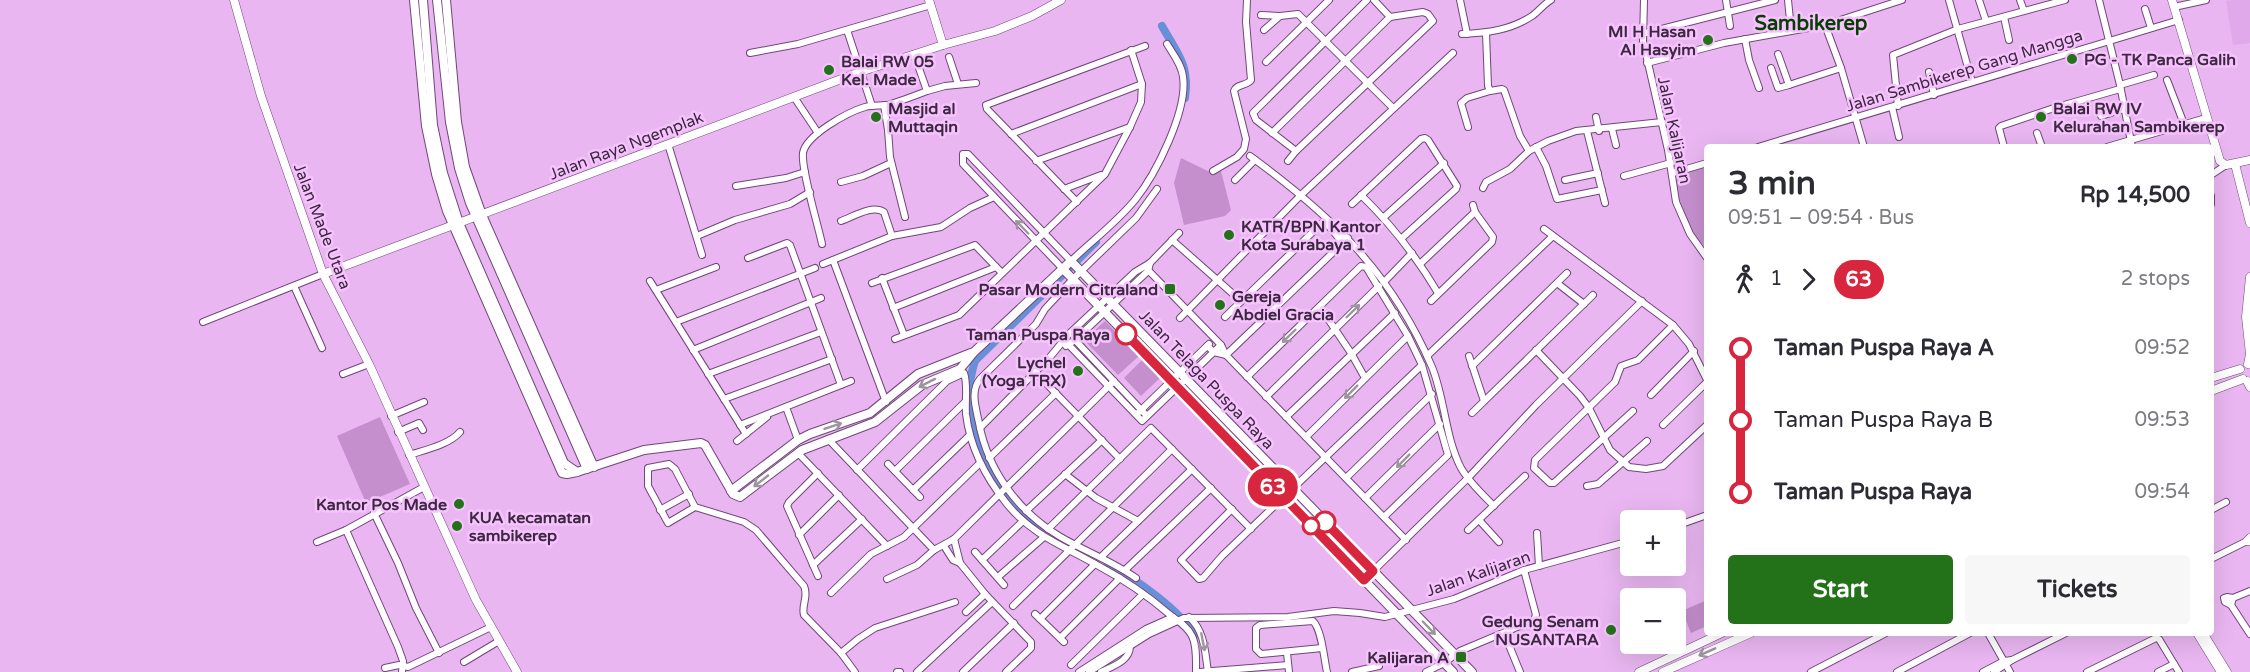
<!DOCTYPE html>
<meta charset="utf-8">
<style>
:root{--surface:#fff;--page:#f7f7f7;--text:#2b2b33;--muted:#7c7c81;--accent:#237219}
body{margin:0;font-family:"Varela Round",sans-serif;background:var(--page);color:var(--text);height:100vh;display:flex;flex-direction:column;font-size:22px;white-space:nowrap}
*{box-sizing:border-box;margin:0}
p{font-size:20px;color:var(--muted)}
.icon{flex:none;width:33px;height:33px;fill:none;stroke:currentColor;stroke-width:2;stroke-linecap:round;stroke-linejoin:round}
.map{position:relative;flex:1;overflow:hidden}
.panel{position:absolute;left:1704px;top:144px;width:510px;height:492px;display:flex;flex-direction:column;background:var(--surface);border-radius:6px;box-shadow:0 6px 24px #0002}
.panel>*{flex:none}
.badge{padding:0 12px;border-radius:20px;font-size:21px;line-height:39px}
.controls{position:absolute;left:1620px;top:510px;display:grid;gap:12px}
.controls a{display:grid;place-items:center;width:66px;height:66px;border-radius:6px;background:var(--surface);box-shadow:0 6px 24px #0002;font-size:30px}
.map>.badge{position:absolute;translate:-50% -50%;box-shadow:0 0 0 3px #fff}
.legs{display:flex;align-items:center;gap:9px;height:66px;padding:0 24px;font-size:20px}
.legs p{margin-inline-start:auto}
.head{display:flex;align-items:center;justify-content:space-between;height:102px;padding:0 24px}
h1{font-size:33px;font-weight:700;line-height:45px}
.primary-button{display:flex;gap:12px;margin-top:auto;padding:12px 24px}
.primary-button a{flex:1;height:69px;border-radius:6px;background:var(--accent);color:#fff;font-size:24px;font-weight:700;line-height:69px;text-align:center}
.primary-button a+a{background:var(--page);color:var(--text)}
ul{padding:0 24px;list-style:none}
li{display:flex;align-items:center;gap:21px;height:72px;font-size:22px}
li i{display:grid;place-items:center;width:9px;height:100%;margin:0 8px;background:currentColor}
li i::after{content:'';width:15px;height:15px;margin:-8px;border:4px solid;border-radius:50%;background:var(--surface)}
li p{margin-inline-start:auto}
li:first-child i{background:linear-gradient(#0000 50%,currentColor 0)}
li:last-child i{background:linear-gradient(currentColor 50%,#0000 0)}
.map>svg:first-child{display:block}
.built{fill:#e0a9ea}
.green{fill:#c58fce}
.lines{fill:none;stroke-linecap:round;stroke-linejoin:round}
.river{stroke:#6790d8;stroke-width:8}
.minor-casing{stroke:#72467a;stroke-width:8}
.tertiary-casing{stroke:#72467a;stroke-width:9}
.secondary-casing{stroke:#72467a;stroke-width:10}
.minor{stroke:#fff;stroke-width:6}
.tertiary{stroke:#fff;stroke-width:8}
.secondary{stroke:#fff;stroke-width:8}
.oneway{stroke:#9e949f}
.line-1-casing{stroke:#fff;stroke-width:14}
.line-1{stroke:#d7263d;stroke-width:9}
.poi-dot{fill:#237219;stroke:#f6c3fe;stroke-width:2}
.stop-1-dot{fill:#fff;stroke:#d7263d;stroke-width:3}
.labels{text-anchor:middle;stroke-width:5;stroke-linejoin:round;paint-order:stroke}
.poi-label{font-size:16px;font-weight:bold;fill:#3c283f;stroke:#f6c3fe;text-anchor:start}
.street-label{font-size:16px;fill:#3c283f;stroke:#f6c3fe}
.stop-label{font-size:16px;font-weight:bold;fill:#3c283f;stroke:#f6c3fe;text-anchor:end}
.quarter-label{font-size:20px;font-weight:bold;fill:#093d03;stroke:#f6c3fe}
</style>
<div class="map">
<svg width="2250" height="672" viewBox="0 0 2250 672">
<rect width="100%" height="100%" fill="#e9b6f1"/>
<path class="built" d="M2231 0H2250V43L2233 45 2226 1Z"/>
<g class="green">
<path d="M1181 158 1214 174 1221 171 1231 210 1225 216 1184 225 1174 183Z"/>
<path d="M1707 164V249C1686 228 1678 203 1675 173Z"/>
<path d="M1105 321 1139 356 1118 375 1084 340Z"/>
<path d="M1142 360 1160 378 1141 396 1124 378Z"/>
<path d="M380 417 410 484 366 503 337 436Z"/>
<path d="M1707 600V626L1691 633 1682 611Z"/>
</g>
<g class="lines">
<g class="river">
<path d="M1162 26C1177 53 1190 65 1185 98"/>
<path d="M1054 536C998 503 953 426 975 361L1096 242"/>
<path d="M1108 565C1132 576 1184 613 1194 636"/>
</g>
<defs>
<g id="minor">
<path d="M1460 0 1467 34"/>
<path d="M1644 0 1643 41 1668 150 1676 202 1690 234 1707 258"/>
<path d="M1726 0 1730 26"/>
<path d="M1788 0 1791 30"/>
<path d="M1949 0 1972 82"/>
<path d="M1979 0 1986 21"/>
<path d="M2020 0 2024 11"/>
<path d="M2099 0 2120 85 2132 147"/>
<path d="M2174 7 2206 0"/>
<path d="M2145 9 2151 28"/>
<path d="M1261 15 1279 16"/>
<path d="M2004 17 2009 40"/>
<path d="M1825 25 1841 68 1864 147"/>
<path d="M847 30 872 106"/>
<path d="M1264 30 1280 16 1298 14 1393 108"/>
<path d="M1486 33 1488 86 1490 91 1502 89 1504 90 1520 136 1529 151"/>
<path d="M1462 34C1487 33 1511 30 1532 16 1539 11 1544 4 1551 0"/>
<path d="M1642 34 1775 0"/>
<path d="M1745 39 1749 60 1759 88"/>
<path d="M750 53 798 44 931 5"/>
<path d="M1778 54 1789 85 1841 68"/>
<path d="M949 57 958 84"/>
<path d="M1266 62 1329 0"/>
<path d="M1647 63 1724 43 1825 25 1902 0"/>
<path d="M1771 68 1778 88 1789 85"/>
<path d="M1929 72 1934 95"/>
<path d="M2167 80 2184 124"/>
<path d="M2120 85 2154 75"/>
<path d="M927 91 945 86 976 83"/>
<path d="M794 97 818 133"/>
<path d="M884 105 888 130 890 157 905 217"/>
<path d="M1898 106 1893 55 1958 29 2065 0"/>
<path d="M1892 107 1899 137"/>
<path d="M2101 116 2124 109"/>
<path d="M1596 117 1599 131"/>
<path d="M1468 127 1461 103 1467 98 1490 91"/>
<path d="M1612 129 1616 145"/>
<path d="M1587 131 1605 203"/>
<path d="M1272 133 1390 17"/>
<path d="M2037 133 2042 147"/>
<path d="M1011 134 1142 84"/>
<path d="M668 144 702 255"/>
<path d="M1536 147 1546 166 1557 199 1602 190"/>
<path d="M1758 147 2179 20"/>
<path d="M2004 147 1999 128 2001 126 2054 108 2120 89"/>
<path d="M2107 147 2206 118"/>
<path d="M1296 151 1256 120 1253 113 1367 0"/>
<path d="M1250 156C1332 216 1391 272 1432 367 1445 399 1445 437 1461 468 1469 482 1482 494 1494 506"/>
<path d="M1036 161 1130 127"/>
<path d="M1288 161 1296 151 1433 21 1428 14 1423 12 1390 17 1374 0"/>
<path d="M1213 171 1237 157 1244 149 1246 139 1234 91C1236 84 1247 86 1251 80L1246 22 1247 0"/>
<path d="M1673 173 1707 163"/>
<path d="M2211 175 2226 165"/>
<path d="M1624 176 1671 163"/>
<path d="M1235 180 1255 160"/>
<path d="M1565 180 1598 173"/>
<path d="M841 182 863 176 891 163"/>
<path d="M736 186 786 178 805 172"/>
<path d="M1483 188 1486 182 1510 169 1529 151 1548 141 1576 131 1662 122"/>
<path d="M1064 189 1101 175"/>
<path d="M1361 195C1392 225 1416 256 1438 293"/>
<path d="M2211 196V204"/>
<path d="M1077 202 987 109 986 105 1145 46"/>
<path d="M1352 204 1421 139 1425 138 1428 140 1457 186 1456 189 1402 238"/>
<path d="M1384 217 1444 163"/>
<path d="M841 221C853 217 872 204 884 212L892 236"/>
<path d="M1544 229 1673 325 1689 344 1707 380"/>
<path d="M697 236 735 220 790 204 810 192"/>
<path d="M1172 240 1241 301"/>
<path d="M822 244C818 225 801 169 803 153 806 135 848 112 865 107 872 105 880 106 888 105 901 101 914 96 927 91L914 54"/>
<path d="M748 258 787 243 790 245 841 385"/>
<path d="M833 260 886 402"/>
<path d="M1421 263 1475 212"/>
<path d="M823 264 892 236 941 227 970 208 994 197"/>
<path d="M1063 269 963 164V154H968L1071 261C1092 241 1117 222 1135 200 1156 174 1188 110 1183 77 1182 65 1173 54 1167 44"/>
<path d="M1148 270 1221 345 1226 355"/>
<path d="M882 278 904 335"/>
<path d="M650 281 746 434"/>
<path d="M1385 281 1412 253"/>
<path d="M872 283 975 245 1002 273"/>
<path d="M1557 283 1584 304"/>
<path d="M294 286 322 348"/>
<path d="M656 290 716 267"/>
<path d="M1431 301 1492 242 1493 237 1475 212 1473 205"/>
<path d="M1320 307 1351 353 1365 378"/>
<path d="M893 308 996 267"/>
<path d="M1225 317 1322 223 1327 224 1342 242"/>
<path d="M1180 318 1301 195 1453 53"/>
<path d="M203 322 323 274"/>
<path d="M676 322 815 268"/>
<path d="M895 339 959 315 1105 174 1130 127 1141 102 1142 84 1131 50"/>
<path d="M1074 339 1147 416"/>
<path d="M1064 340 1142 421 1221 345"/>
<path d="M1066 346 1075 340 1148 271 1150 263"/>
<path d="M1207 346 1214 352 1226 355 1406 540"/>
<path d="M693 350 821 298"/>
<path d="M1536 350 1580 396 1589 408 1610 450 1629 467 1646 469 1663 466 1707 425"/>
<path d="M1226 355 1348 238"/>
<path d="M1427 356 1553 236"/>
<path d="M1469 356 1484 401"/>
<path d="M1472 366 1567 273"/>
<path d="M1035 372 1120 459"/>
<path d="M343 374 369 364"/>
<path d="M708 374 821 332"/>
<path d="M1247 377 1361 266 1366 267 1408 336 1422 365 1448 455 1384 517"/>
<path d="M1651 395 1694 351"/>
<path d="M1266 397 1379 286"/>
<path d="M724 399 832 359"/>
<path d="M786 407 798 440"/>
<path d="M1633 411 1554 483H1550L1534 468 1535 460 1615 382 1621 366 1638 360 1673 325"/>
<path d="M1139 412 1209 344"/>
<path d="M1472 413 1593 295"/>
<path d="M391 416 424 402"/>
<path d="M1286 417 1395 313"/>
<path d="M740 425 851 381"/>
<path d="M1663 425 1707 382"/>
<path d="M980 428 1050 357 1069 334 1135 272 1150 263 1179 233"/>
<path d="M398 432 419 423 423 430"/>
<path d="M1306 437 1408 336"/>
<path d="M828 439 934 550"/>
<path d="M737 441 767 417"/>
<path d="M798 453 887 546"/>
<path d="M409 455C424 450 449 445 460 432"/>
<path d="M989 458 1056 393"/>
<path d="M888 464 920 497"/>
<path d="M857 470 947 381 964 373C968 384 965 401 966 414 970 448 986 478 1007 504 1033 536 1064 546 1097 565 1123 579 1147 595 1169 614 1177 620 1187 626 1192 636 1197 646 1196 661 1196 672"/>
<path d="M895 471 965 402"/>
<path d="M818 473 789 502 787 506 818 576"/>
<path d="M1065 474 1096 498 1138 521"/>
<path d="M1346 478 1432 394"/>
<path d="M1587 486 1598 484 1647 441"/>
<path d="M913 490 970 435"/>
<path d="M1365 498 1440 424"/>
<path d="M695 507 668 523 648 486V468L669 464 675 469 695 507 744 522 756 530 804 586C809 597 801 605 804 615L841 653 855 672"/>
<path d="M1232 509 1181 560 1199 579 1203 578 1222 556 1422 365"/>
<path d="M660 510 689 494"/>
<path d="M2211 510 2226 502"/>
<path d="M1026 511 1102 440"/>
<path d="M374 513 398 563 416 608 439 653"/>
<path d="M1479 520 1499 542"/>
<path d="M1676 526 1707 515"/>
<path d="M1048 529 1151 428 1251 529"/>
<path d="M346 530 398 647 403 661 402 672"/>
<path d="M1468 530 1525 476"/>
<path d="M1537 533 1539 566"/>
<path d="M799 535 839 495"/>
<path d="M954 539 960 563"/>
<path d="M317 542 346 530 424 487"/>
<path d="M944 546 953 560 960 563 985 594 1031 642V648L1006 672"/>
<path d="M975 552 1004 585"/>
<path d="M1101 557 1192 469"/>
<path d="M2211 559 2247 541"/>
<path d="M982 560 1023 521"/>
<path d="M813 565 862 519"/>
<path d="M1125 570 1211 488"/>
<path d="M998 577 1044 537"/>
<path d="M1136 578C1112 561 1084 551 1059 536 1018 511 988 471 979 423 976 408 970 391 980 379L1036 324 1045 309 1073 279 1136 218 1157 189"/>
<path d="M887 579 917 565 934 550 954 539 1114 381"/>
<path d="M1364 580 1468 478 1536 405 1642 301"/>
<path d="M2250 591 2233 598 2231 605 2250 634"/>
<path d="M831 593 871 554 904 537 980 463"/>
<path d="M2231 605 2225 602 2224 598 2227 597 2233 598"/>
<path d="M1013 606 1172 449"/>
<path d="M966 612 985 594"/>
<path d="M1035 614 1064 642"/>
<path d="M1189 617C1205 631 1205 652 1208 672"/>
<path d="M1040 619 1095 564"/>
<path d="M1504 633 1520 672"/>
<path d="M1988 633 2010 672"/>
<path d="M1060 638 1120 578"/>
<path d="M1322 648 1261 654 1256 649V628L1260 625 1313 621C1322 630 1324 659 1327 672"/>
<path d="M841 653 858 639 875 628 955 602"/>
<path d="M1287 653 1289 672"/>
<path d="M2012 660 2066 633"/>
<path d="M464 662 499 641"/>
<path d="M1071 665 1143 594"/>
<path d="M385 668 399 665 408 667 491 627"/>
<path d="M897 672H900"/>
<path d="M917 672 992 602"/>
<path d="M963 672 1014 623"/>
<path d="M1079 672 1146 629 1173 617"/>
<path d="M1089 672 1149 634 1184 618 1288 617 1334 611 1360 613 1385 617 1454 599 1524 570 1630 541"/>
<path d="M1101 672C1113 666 1130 661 1130 646"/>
<path d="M1200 672 1288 665"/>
<path d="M1352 672 1379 666"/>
<path d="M1426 672 1444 663 1460 651 1534 620 1536 615 1524 570"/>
<path d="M1811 672 1886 633"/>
<path d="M1897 672 1970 633"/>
<path d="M1983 672 2004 661 2012 660 1994 672"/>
<path d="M2087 672 2156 638 2159 639 2179 672"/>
<path d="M2158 672 2174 664"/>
</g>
<g id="tertiary">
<path d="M234 0 261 96 323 274 369 364 476 600 517 672"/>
<path d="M929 0 943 45"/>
<path d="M2172 0 2220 161 2226 165 2250 160"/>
<path d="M2235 164 2250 223"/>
<path d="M323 274 860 72 943 45 995 31 1032 16 1061 0"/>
<path d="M2248 364 2250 354 2246 317 2250 277"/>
<path d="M2211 378 2240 369"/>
<path d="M2247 381 2250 387"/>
<path d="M2211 391 2243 379"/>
<path d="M2250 538 2247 541H2250"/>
<path d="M2197 633 2221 672"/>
<path d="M2203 633 2227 672"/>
<path d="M1639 672 1722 633"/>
<path d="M1663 672 1751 633"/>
</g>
<g id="secondary">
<path d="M414 0 426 126 436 174 447 211 562 473 567 474 577 472 644 450 701 443 705 445 733 494 740 497 802 450 875 422 922 385 960 369 974 352 1071 261 1472 672"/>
<path d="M423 0 433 125 443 173 459 223 564 463 577 472"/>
<path d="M437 0 450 122 459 168 470 203 587 469"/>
<path d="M446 0 457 122 465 167 482 215 594 467"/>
<path d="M1063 269 1453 672"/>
<path d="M731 491 798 440 810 434 870 413 918 374 971 353"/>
</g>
</defs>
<use href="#minor" class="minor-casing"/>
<use href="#tertiary" class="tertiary-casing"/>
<use href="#secondary" class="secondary-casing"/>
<use href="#minor" class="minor"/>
<use href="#tertiary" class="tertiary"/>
<use href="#secondary" class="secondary"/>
</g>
<defs><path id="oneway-shaft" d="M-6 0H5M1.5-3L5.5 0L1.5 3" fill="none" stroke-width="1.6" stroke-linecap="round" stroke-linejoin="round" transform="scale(1.5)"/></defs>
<g class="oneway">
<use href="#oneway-shaft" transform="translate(1022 227) rotate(-134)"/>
<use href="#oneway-shaft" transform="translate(1353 311) rotate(-44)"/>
<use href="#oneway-shaft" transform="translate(1289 336) rotate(136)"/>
<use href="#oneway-shaft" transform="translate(927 383) rotate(153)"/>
<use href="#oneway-shaft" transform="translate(1351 392) rotate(135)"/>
<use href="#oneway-shaft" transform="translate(833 426) rotate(-19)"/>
<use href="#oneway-shaft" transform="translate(1403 461) rotate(135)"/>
<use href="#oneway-shaft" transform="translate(761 481) rotate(142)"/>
<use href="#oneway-shaft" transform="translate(1429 628) rotate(46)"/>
<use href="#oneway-shaft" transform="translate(1203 642) rotate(79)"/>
<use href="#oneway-shaft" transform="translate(1707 652) rotate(156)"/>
</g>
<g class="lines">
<defs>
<path id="line-1" d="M1126 334 1364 580 1373 571 1325 522"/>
</defs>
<use href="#line-1" class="line-1-casing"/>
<use href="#line-1" class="line-1"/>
</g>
<g class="poi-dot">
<circle cx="1708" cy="40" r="6"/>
<circle cx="2072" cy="59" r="6"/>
<circle cx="829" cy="70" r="6"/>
<circle cx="876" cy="117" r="6"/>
<circle cx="2041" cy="117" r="6"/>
<circle cx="1229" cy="235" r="6"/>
<rect x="1164" y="283" width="12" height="12" rx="3"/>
<circle cx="1220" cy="305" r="6"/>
<circle cx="1078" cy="371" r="6"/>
<circle cx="459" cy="504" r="6"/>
<circle cx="457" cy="526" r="6"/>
<circle cx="1611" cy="630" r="6"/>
<rect x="1455" y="651" width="12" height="12" rx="3"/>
</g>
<g class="stop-1-dot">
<circle cx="1126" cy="334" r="10"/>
<circle cx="1325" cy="522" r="10"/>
<circle cx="1311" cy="526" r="8"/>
</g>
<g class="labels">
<g class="poi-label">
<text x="1696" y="37" text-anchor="end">MI H Hasan<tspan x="1696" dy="18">Al Hasyim</tspan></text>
<text x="2084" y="65">PG - TK Panca Galih</text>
<text x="841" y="67">Balai RW 05<tspan x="841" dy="18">Kel. Made</tspan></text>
<text x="888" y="114">Masjid al<tspan x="888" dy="18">Muttaqin</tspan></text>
<text x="2053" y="114">Balai RW IV<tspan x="2053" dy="18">Kelurahan Sambikerep</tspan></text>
<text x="1241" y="232">KATR/BPN Kantor<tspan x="1241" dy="18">Kota Surabaya 1</tspan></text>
<text x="1158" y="295" text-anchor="end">Pasar Modern Citraland</text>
<text x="1232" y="302">Gereja<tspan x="1232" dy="18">Abdiel Gracia</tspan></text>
<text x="1066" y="368" text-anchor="end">Lychel<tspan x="1066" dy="18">(Yoga TRX)</tspan></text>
<text x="447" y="510" text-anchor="end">Kantor Pos Made</text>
<text x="469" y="523">KUA kecamatan<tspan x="469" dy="18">sambikerep</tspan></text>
<text x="1599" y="627" text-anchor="end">Gedung Senam<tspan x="1599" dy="18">NUSANTARA</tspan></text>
<text x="1449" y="663" text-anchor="end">Kalijaran A</text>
</g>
<g class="street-label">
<text transform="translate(1964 70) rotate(-17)" y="6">Jalan Sambikerep Gang Mangga</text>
<text transform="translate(1675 130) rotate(78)" y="6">Jalan Kalijaran</text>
<text transform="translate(626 145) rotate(-21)" y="6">Jalan Raya Ngemplak</text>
<text transform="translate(323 226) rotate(69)" y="6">Jalan Made Utara</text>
<text transform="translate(1207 379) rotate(46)" y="6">Jalan Telaga Puspa Raya</text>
<text transform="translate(1478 573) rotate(-19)" y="6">Jalan Kalijaran</text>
</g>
<g class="stop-label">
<text x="1110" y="340">Taman Puspa Raya</text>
</g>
<g class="quarter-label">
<text x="1811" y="30">Sambikerep</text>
</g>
</g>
</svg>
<div class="controls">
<a>+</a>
<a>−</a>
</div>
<b class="badge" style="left:1273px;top:487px;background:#d7263d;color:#fff">63</b>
<section class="panel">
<div class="head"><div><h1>3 min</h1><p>09:51 – 09:54 · Bus</p></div><b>Rp 14,500</b></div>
<div class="legs"><svg class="icon" aria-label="walk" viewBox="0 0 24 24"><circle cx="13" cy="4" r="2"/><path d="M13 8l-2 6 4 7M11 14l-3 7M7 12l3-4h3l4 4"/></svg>1<svg class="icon" aria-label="forward" viewBox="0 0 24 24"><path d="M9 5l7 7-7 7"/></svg><b class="badge" style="background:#d7263d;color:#fff">63</b><p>2 stops</p></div>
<ul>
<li><i style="color:#d7263d"></i><b>Taman Puspa Raya A</b><p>09:52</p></li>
<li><i style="color:#d7263d"></i><span>Taman Puspa Raya B</span><p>09:53</p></li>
<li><i style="color:#d7263d"></i><b>Taman Puspa Raya</b><p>09:54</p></li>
</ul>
<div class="primary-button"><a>Start</a><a>Tickets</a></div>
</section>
</div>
